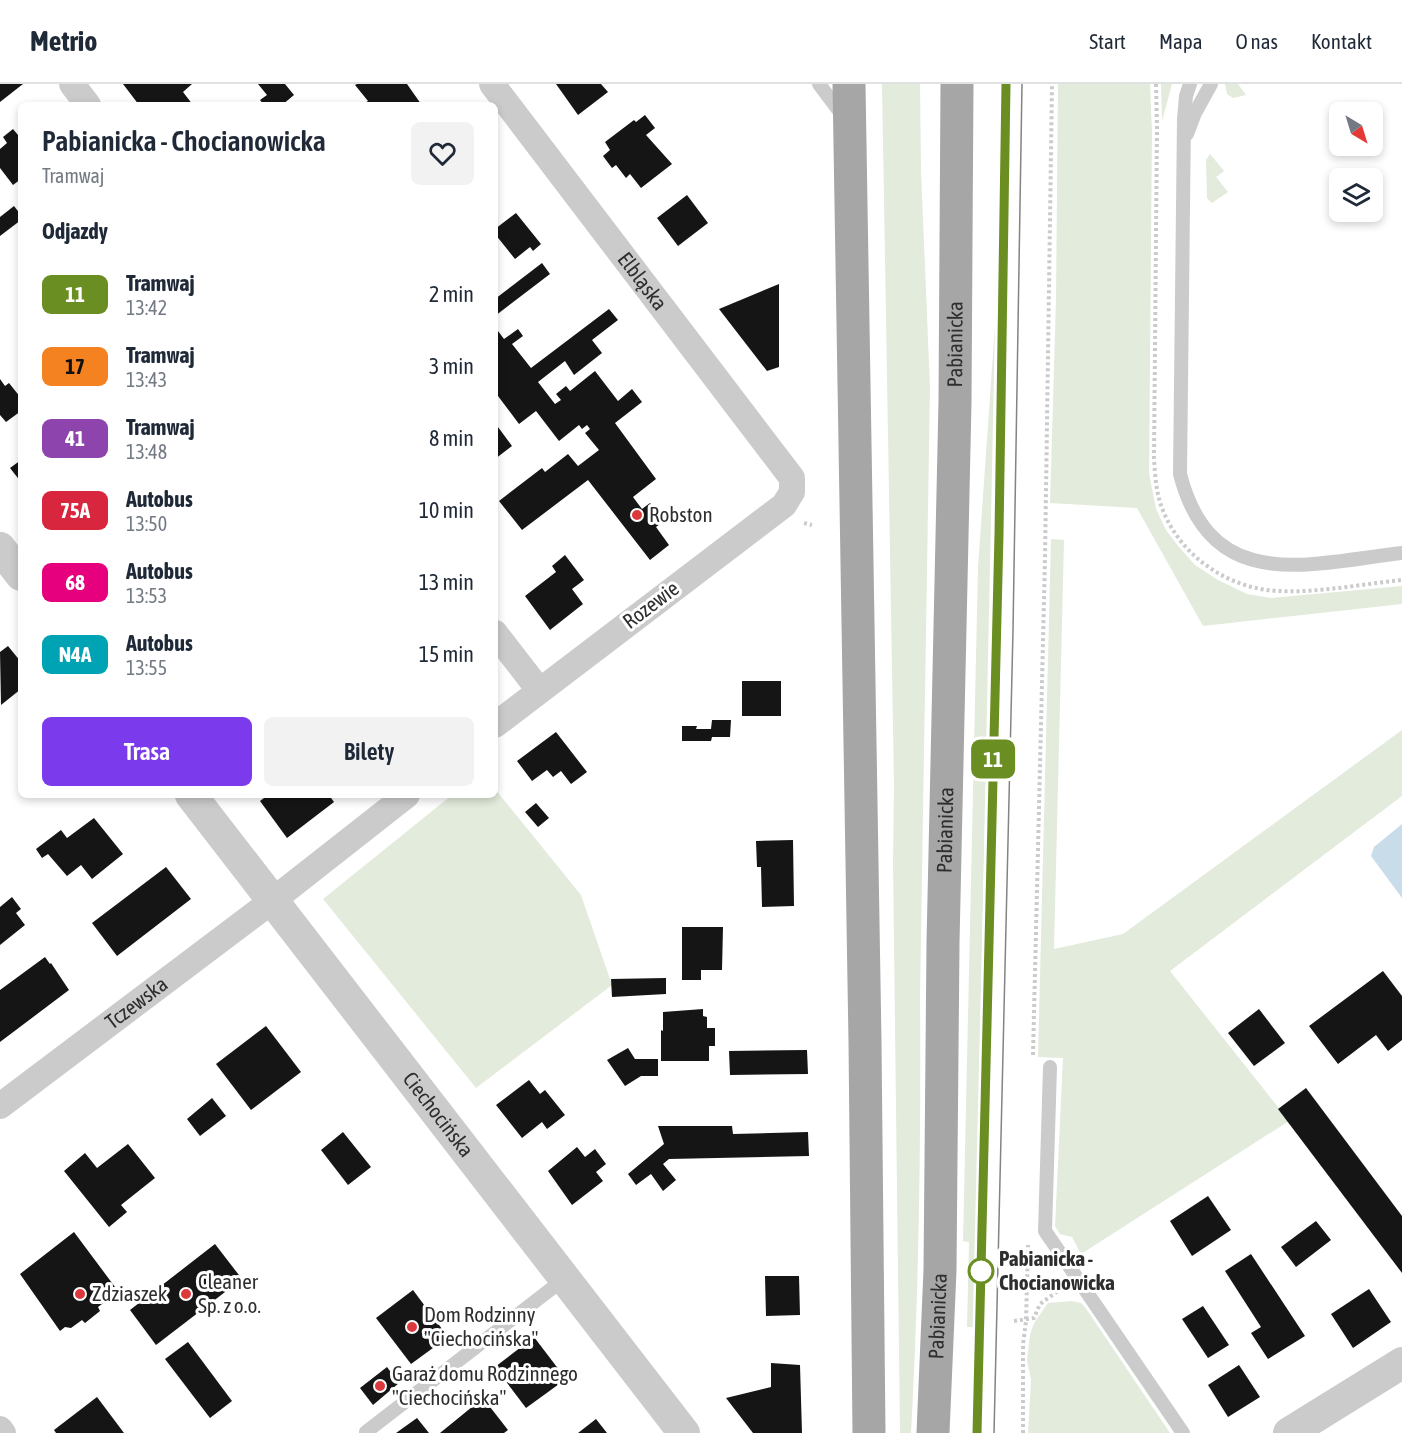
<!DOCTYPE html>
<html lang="pl">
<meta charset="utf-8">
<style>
:root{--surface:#fff;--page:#f2f2f3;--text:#1f2937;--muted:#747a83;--line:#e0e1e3;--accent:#7c3aed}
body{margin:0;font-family:"Asap Condensed",sans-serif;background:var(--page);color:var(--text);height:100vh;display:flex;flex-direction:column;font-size:22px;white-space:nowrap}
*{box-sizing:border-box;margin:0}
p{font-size:20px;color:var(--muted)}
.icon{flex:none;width:33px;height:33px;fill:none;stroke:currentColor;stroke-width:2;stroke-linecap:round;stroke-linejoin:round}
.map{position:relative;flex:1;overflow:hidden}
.drawer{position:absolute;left:18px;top:18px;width:480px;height:696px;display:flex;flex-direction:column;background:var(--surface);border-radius:9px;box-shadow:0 3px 9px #0003}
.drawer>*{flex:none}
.badge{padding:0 12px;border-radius:9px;font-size:21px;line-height:39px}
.needle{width:39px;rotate:142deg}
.tools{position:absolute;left:1329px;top:18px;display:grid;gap:12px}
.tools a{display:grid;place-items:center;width:54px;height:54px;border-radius:9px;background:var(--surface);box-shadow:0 3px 9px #0003;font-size:30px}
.map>.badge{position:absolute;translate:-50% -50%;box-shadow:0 0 0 3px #fff}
h2{padding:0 24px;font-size:22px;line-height:54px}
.round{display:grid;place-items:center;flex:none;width:63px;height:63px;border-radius:9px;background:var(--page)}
.summary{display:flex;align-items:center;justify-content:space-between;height:102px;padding:0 24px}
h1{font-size:28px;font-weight:600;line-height:45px}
.action{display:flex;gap:12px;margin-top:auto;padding:12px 24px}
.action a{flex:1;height:69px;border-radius:9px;background:var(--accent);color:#fff;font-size:24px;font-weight:600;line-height:69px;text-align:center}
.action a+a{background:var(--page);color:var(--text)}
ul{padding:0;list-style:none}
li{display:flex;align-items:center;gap:18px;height:72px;padding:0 24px}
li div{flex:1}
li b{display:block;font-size:22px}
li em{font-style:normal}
li .badge{min-width:66px;font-weight:700;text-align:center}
header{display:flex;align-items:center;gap:36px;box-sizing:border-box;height:84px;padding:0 30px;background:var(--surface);border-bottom:2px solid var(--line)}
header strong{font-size:28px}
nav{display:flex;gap:33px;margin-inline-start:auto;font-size:21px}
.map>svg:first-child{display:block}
.green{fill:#e3ebdc}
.water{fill:#c9dcea}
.building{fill:#151515}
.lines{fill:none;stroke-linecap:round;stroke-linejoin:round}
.path{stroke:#cbcbcb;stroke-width:4;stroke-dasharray:3 3;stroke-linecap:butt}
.service{stroke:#cbcbcb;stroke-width:14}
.minor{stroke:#cbcbcb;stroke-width:26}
.tertiary{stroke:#cbcbcb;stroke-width:32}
.primary{stroke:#a6a6a6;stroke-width:33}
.tram{stroke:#838383;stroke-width:1.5}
.line-casing{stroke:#fff;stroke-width:14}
.line{stroke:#6b8e23;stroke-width:9}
.poi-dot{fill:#dc393d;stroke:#fff;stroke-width:2}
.stop-dot{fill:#fff;stroke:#6b8e23;stroke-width:3}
.labels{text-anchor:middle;stroke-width:6;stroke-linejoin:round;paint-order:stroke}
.street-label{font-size:21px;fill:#2e2e2e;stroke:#fff}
.poi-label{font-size:21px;fill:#2e2e2e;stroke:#fff;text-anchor:start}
.stop-label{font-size:21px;font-weight:bold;fill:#2e2e2e;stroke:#fff;text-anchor:start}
</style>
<header>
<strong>Metrio</strong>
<nav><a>Start</a><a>Mapa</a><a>O nas</a><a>Kontakt</a></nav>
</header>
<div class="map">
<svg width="1402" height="1349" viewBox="0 0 1402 1349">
<rect width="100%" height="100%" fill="#fff"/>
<g class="green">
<path d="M882 0H920L921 87 930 303 920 912C921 1057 919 1204 911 1349H900L893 778 894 702Z"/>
<path d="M1058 0H1150L1152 49 1149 389 1156 425 1166 446 1179 463 1195 481 1218 496 1247 510 1271 514 1402 502V520L1203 542 1137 424 1050 419 1056 215Z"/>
<path d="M1161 0H1172L1162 37Z"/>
<path d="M1225 0H1238L1246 11 1233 14 1227 10Z"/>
<path d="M1210 70 1224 87 1216 93 1228 108 1212 119 1207 114 1206 76Z"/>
<path d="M995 242 974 1243H967L969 1158 963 1157 978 483Z"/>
<path d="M1051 455 1064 456 1054 865 1123 850 1402 646V712L1170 887 1289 1037 1081 1170 1072 1153 1060 1150 1055 1142 1063 974 1038 973Z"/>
<path d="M495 705 581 811 612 901 476 1004 323 815 452 711H495Z"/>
<path d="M1072 1217 1081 1219 1085 1223 1170 1349H1028L1031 1296 1027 1276 1030 1251 1034 1239 1048 1219Z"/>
</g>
<path class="water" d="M1402 740V814L1371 772 1374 763Z"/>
<g class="building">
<path d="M0 0H23L0 18Z"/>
<path d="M123 0H192L183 8 193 21H139Z"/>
<path d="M258 0H285L294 11 282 21H264L260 16 267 11Z"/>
<path d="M357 0H407L421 20 362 21 368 17 355 1Z"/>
<path d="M556 0H601L608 8 578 31Z"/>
<path d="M645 31 655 44 646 51 672 80 641 104 630 90 626 94 616 81 612 84 603 72 610 66 605 58 634 36 636 38Z"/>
<path d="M13 45 18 51 21 49V95L13 101 0 84V65L7 59 3 53Z"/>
<path d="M687 111 708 139 678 162 657 134Z"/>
<path d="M14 122 21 131V136L0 152V133Z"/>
<path d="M516 129 541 160 533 167 530 163 515 175 495 150V145Z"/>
<path d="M542 179 550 190 495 232V215Z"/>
<path d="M779 200V283L767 287 719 225Z"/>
<path d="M609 225 618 236 592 256 602 269 574 291 565 277 538 298 555 320 561 316 556 310 566 302 570 307 595 287 618 317 632 305 642 318 615 339 656 395 633 413 642 425 650 419 664 437 656 443 669 461 650 476 588 396 522 446 499 417 542 384 545 388 568 370 578 382 599 366 585 349 590 345 587 341 582 345 579 341 559 357 536 327 519 340 495 308V243L504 255 518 245 523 252 512 260 531 284Z"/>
<path d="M0 295 5 302 9 299 21 314V327L6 338 0 331Z"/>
<path d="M495 339 512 362 495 375Z"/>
<path d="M21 376V398L10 384Z"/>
<path d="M565 471 584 496 572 505 583 520 550 546 525 512 556 488 552 482Z"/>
<path d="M8 562 21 578V605L1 621 0 568Z"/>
<rect x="742" y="597" width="39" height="35"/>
<path d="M712 636H731L730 653H712L711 657H682V642H697L696 645H711Z"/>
<path d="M556 648 587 688 571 700 561 687 553 693 547 686 532 697 517 677Z"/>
<path d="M268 711H329L334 718 287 754 260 717Z"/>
<path d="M536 719 549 734 538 743 525 728Z"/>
<path d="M94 734 123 770 92 795 81 781 67 792 48 770 42 774 36 765 61 746 67 754Z"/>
<path d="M793 756 794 822 762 823 761 783H757L756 757Z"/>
<path d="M166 783 191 815 117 872 92 839Z"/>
<path d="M12 813 21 825 16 829 25 841 0 861V823Z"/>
<path d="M682 843H723L722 886H701V896H682Z"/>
<path d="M45 873 50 880 51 879 69 906 0 958V906Z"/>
<path d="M1383 887 1402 912V956L1388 967 1376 951 1338 980 1309 942Z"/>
<path d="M666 894V910L612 913 611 895Z"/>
<path d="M703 925V932L707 933V944H715V962H709V977H661V946L663 947V928Z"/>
<path d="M1259 925 1285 959 1254 982 1228 949Z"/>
<path d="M266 942 301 988 251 1026 216 980Z"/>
<path d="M628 964 635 975H658V992H641L625 1002 607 976Z"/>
<path d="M807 966 808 990 730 991 729 967Z"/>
<path d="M529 996 540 1010 545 1006 565 1031 547 1045 542 1038 522 1054 496 1021Z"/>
<path d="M1306 1004 1402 1132V1189L1278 1025Z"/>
<path d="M212 1014 226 1032 200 1052 187 1035Z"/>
<path d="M658 1042H732L733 1050 808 1048 809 1072 669 1075 663 1080 676 1096 663 1107 651 1090 636 1101 628 1090 664 1060Z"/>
<path d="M343 1048 371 1083 348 1101 321 1066Z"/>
<path d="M128 1060 155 1094 121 1121 127 1128 109 1143 64 1087 85 1069 97 1084Z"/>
<path d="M577 1063 585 1073 595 1065 606 1080 596 1088 603 1097 572 1121 548 1087Z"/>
<path d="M1208 1112 1231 1146 1192 1172 1170 1137Z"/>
<path d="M1316 1137 1331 1156 1296 1183 1281 1163Z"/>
<path d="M74 1148 115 1203 110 1207V1214L98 1223 100 1227 85 1239 82 1236 71 1244 65 1243 60 1247 20 1190Z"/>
<path d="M215 1160 242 1195 156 1261 130 1226Z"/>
<path d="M1251 1170 1305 1252 1268 1275 1251 1249 1261 1243 1225 1187Z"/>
<path d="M765 1192H799L800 1231 766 1232Z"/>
<path d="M1369 1205 1391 1238 1353 1264 1331 1230Z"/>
<path d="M413 1206 448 1253 411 1280 376 1234Z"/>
<path d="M1203 1222 1229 1261 1208 1274 1182 1235Z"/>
<path d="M534 1253 566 1295 526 1324 495 1283Z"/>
<path d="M188 1258 232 1317 210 1334 165 1275Z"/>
<path d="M771 1279 800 1281 802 1349H753L726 1314 771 1303Z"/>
<path d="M1239 1281 1260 1313 1228 1333 1208 1301Z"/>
<path d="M387 1283 399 1299 373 1321 360 1304Z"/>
<path d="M97 1313 124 1349H56L54 1346Z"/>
<path d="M483 1314 508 1346 504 1349H440Z"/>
<path d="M417 1334 429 1349H396Z"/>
<path d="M596 1335 607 1349H578Z"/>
</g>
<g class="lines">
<g class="path">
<path d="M1156 0 1157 43 1154 374C1155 391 1156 408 1162 424 1180 472 1228 505 1279 507 1319 509 1362 500 1402 496"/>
<path d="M804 439 812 441"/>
<path d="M1033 971 1045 475 1052 0"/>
<path d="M1014 1237 1034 1234 1040 1220 1062 1204"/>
<path d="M1023 1349V1260L1026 1237 1028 1161"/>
</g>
<g class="service">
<path d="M819 0 843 32"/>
<path d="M1190 0 1186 12 1184 35 1180 390C1211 511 1308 480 1402 469"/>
<path d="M1187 50 1195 29 1211 0"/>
<path d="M1050 983 1045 1147 1183 1349"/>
<path d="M366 1348 564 1195"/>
</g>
<g class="minor">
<path d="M72 0 88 21"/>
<path id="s1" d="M492 0 792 394V408L784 421 495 641"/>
<path d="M495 549 539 606"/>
<path id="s2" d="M0 1022 272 817 407 711"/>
<path d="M0 1345 3 1349"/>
</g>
<g class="tertiary">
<path d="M0 464 21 491"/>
<path id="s3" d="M191 711 684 1349"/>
<path d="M1289 1349 1402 1279"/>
</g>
<g class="primary">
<path d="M849 0 865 958 869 1349"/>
<path id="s4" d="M933 1349 940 1186 943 859 955 318 957 0"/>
</g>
<g class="tram">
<path d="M977 1349 998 469 1006 0"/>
<path d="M994 1349 1013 546 1022 0"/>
</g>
</g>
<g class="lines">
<defs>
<path id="line" d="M977 1349 999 450 1006 0"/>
</defs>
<use href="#line" class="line-casing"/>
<use href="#line" class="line"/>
</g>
<g class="poi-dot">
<circle cx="637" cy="431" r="6"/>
<circle cx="80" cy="1210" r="6"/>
<circle cx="186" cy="1210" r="6"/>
<circle cx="412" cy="1243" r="6"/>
<circle cx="380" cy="1302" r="6"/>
</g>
<circle class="stop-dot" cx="981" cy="1187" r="12"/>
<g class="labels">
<g class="street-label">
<text dy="7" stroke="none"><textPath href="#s1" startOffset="248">Elbląska</textPath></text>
<text dy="7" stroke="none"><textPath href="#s4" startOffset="1089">Pabianicka</textPath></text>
<text transform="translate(651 521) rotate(-37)" y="7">Rozewie</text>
<text dy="7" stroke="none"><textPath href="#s4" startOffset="603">Pabianicka</textPath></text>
<text dy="7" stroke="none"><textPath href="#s2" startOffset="171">Tczewska</textPath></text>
<text dy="7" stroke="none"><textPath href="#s3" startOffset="404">Ciechocińska</textPath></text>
<text dy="7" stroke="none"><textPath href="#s4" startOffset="117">Pabianicka</textPath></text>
</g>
<g class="poi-label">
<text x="649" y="438">Robston</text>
<text x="198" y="1205">Cleaner<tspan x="198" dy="24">Sp. z o.o.</tspan></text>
<text x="92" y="1217">Zdziaszek</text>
<text x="424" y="1238">Dom Rodzinny<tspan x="424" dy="24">"Ciechocińska"</tspan></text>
<text x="392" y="1297">Garaż domu Rodzinnego<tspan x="392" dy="24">"Ciechocińska"</tspan></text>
</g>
<g class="stop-label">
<text x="999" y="1182">Pabianicka -<tspan x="999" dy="24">Chocianowicka</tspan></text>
</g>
</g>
</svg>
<div class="tools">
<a><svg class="needle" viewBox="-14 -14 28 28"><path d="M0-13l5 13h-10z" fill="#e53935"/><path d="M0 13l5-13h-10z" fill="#747a83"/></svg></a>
<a><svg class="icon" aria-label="layers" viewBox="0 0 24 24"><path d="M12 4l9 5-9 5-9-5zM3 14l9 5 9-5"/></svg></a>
</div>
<b class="badge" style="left:993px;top:675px;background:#6b8e23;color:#fff">11</b>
<section class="drawer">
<div class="summary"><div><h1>Pabianicka - Chocianowicka</h1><p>Tramwaj</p></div><a class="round"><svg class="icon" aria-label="heart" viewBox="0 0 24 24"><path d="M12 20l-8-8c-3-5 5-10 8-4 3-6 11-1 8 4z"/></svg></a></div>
<h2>Odjazdy</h2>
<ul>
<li><span class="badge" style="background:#6b8e23;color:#fff">11</span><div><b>Tramwaj</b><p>13:42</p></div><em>2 min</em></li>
<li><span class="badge" style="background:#f58220;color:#111">17</span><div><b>Tramwaj</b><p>13:43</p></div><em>3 min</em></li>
<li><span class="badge" style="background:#8e44ad;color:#fff">41</span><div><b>Tramwaj</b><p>13:48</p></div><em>8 min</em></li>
<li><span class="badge" style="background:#d7263d;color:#fff">75A</span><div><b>Autobus</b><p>13:50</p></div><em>10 min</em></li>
<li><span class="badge" style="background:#e6007e;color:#fff">68</span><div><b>Autobus</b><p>13:53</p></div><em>13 min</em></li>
<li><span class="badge" style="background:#00a3b4;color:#fff">N4A</span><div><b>Autobus</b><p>13:55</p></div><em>15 min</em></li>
</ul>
<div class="action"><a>Trasa</a><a>Bilety</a></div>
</section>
</div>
